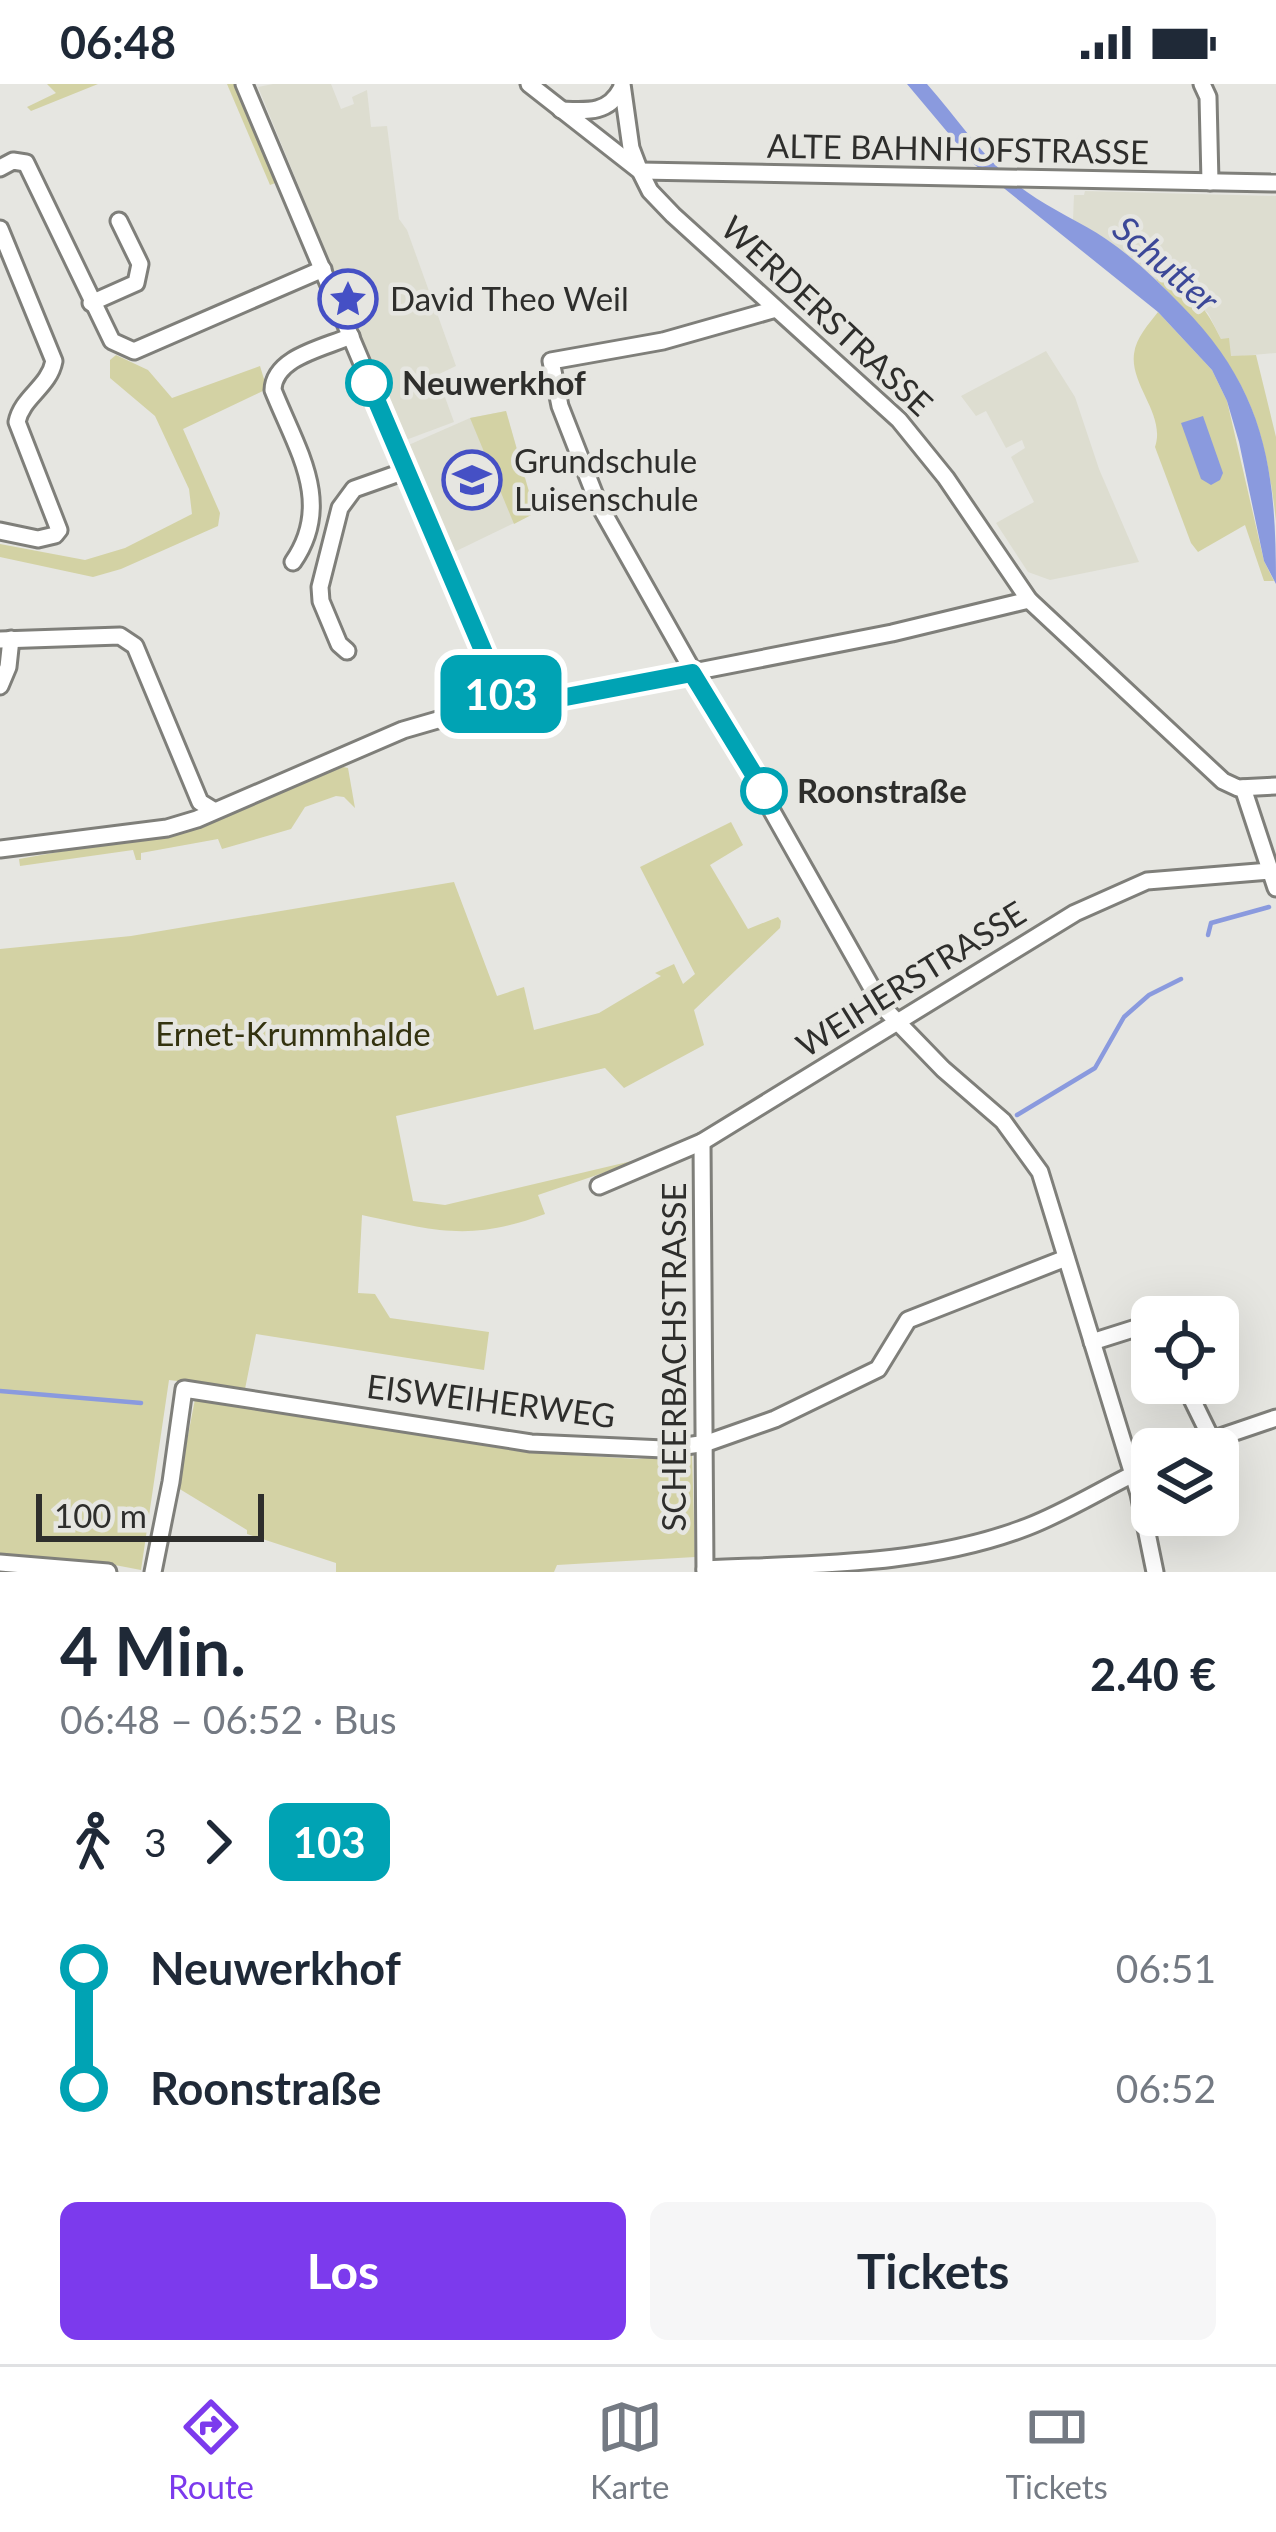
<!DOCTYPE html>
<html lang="de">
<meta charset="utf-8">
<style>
:root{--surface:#fff;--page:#f6f6f7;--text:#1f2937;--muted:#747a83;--line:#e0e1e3;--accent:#7c3aed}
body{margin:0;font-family:Lato,sans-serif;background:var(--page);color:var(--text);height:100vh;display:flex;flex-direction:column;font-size:45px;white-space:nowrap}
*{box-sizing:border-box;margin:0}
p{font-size:39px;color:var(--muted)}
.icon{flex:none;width:66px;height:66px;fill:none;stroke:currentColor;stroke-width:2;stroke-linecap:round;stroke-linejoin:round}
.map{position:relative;height:1488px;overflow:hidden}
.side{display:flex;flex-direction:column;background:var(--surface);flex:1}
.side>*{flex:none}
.badge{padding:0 24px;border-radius:18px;font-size:42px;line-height:78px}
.buttons{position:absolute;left:1131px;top:1212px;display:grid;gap:24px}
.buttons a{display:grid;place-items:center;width:108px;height:108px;border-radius:18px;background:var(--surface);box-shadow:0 12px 48px #0002;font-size:60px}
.scale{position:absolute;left:36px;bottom:30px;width:228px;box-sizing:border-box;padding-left:12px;border:6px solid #2e2e2c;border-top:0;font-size:33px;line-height:42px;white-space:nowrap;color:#2e2e2c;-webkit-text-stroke:9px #e6e6e1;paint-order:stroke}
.map>.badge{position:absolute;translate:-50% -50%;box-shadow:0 0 0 6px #fff}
.legs{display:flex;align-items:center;gap:18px;height:132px;padding:0 60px;font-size:39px}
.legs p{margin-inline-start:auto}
.summary{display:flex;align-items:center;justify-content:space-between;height:204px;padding:0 60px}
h1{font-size:66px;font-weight:700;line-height:90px}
.cta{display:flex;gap:24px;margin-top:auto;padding:24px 60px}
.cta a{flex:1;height:138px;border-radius:18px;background:var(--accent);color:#fff;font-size:48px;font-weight:700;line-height:138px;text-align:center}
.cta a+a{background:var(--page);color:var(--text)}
ul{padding:0 60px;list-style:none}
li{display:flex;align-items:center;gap:42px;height:120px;font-size:45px}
li i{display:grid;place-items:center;width:18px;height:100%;margin:0 15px;background:currentColor}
li i::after{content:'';width:30px;height:30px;margin:-15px;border:9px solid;border-radius:50%;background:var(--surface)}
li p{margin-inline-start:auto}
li:first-child i{background:linear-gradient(#0000 50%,currentColor 0)}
li:last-child i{background:linear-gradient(currentColor 50%,#0000 0)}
.status{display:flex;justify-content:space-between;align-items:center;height:84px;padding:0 60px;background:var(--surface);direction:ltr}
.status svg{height:33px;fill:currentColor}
.dock{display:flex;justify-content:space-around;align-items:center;height:168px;border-top:3px solid var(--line);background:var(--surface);font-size:33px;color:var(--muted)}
.dock a{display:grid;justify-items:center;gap:6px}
.dock .active{color:var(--accent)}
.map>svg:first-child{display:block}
.built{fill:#ddddd0}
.green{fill:#d3d2a4}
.water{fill:#8a9ade}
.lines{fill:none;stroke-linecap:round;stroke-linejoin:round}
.stream{stroke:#8a9ade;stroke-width:4.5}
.minor-casing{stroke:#7f7f7a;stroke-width:21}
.minor{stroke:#fff;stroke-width:15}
.line-1-casing{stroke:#fff;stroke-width:27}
.line-1{stroke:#00a3b4;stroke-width:18}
.stop-1-dot{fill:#fff;stroke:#00a3b4;stroke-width:6}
.labels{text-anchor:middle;stroke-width:9;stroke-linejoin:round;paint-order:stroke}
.street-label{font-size:33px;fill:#2e2e2c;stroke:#e6e6e1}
.poi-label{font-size:33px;fill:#2e2e2c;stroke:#e6e6e1;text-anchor:start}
.stop-label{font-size:33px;font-weight:bold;fill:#2e2e2c;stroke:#e6e6e1;text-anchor:start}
.park-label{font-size:33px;fill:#33320f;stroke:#e6e6e1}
.water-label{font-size:36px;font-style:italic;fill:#3c4898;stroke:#e6e6e1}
</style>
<div class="status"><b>06:48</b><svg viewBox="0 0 49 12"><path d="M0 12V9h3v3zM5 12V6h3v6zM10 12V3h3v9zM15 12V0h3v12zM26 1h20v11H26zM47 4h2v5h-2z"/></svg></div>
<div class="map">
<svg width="1276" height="1488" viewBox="0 0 1276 1488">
<rect width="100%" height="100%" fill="#e6e6e1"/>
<g class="built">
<path d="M273 0H331L341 25 354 20 352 13 367 6 371 43 387 42 399 135 407 146 456 282 437 291 454 338 403 357 258 3Z"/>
<path d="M1085 107 1276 112V269L1230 273 1208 229 1162 190 1156 196 1106 155 1073 136 1074 111H1084Z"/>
<path d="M1046 267 1075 313 1099 385 1139 478 1050 496 1028 488 996 439 1034 418 1011 373 1025 364 1022 356 1006 364 986 327 976 332 961 312Z"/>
<path d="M506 327 535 429 448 471 404 363 470 334Z"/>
</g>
<g class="green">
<path d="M47 0H98L31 27 27 23 56 9Z"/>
<path d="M227 0H236L278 98 270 101Z"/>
<path d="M1162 190C1192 204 1207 226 1221 255L1229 254 1231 272 1256 271 1276 353V437C1263 320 1238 278 1156 196Z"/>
<path d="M1158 228 1212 286 1227 317 1264 477 1274 497H1264L1245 441 1198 468 1191 459 1155 363C1166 331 1130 301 1134 270 1136 253 1149 240 1158 228Z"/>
<path d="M116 271 148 286 172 314 260 282 267 305 183 345 220 429 218 442 121 485 93 493 0 473V460L85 476 125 464 192 430 189 405 155 332 110 294V276Z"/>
<path d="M506 327 535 429 514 440 470 334Z"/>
<path d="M343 683 348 684 355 724 344 713 336 712 305 723 291 745 222 765 218 755 141 769V776H136L133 766 20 782 19 775 194 744Z"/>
<path d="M731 738 743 761 710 781 748 845 778 833 781 837 780 844 694 926 704 961 624 1004 605 984 396 1032 413 1117 445 1121 653 1072 538 1111 545 1130C470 1158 437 1147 362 1131L358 1209 375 1210 390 1234 489 1248 484 1286 256 1250 245 1305 169 1296 141 1486 99 1478 0 1472V865L131 852 454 798 497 912 524 903 534 946 599 929 661 892 655 889 674 880 683 900 695 890 640 783Z"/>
<path d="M195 1315 524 1368 637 1375 692 1369 695 1473 557 1481 554 1488H336V1479L247 1450V1446L178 1404Z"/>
</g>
<g class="water">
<path d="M907 0H927C958 35 988 81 1027 108 1052 126 1081 138 1106 155 1134 174 1159 198 1182 222 1266 307 1276 386 1276 500L1264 477 1239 358 1227 317 1212 286 1158 228 975 81Z"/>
<path d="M1203 332 1223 389 1220 396 1211 401 1201 395 1181 339Z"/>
</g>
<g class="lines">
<g class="stream">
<path d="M1208 851 1211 839 1269 823"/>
<path d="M1017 1031 1095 984 1124 933 1149 911 1181 895"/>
<path d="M0 1307 141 1319"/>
</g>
<defs>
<g id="minor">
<path d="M244 0 505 618"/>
<path d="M529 0 640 87 650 107 673 131 899 336 946 394 1029 516 1223 697 1238 704 1276 702"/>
<path d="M622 0 631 64 639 85"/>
<path d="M1202 0 1208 13 1210 98"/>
<path d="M561 26C586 27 608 30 621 5"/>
<path d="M0 84 13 77 26 79 112 257 134 267 323 185"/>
<path d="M640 87 1276 99"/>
<path d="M0 145 54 277C49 303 22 313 17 338L59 446 55 451 38 455 0 447"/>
<path d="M91 219 136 199 140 180 119 137"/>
<path d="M776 225 663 257 551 277 560 322 598 419 882 922 943 985 1003 1037 1040 1088 1139 1410 1155 1488"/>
<path d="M293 478C334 419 297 366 273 306 274 273 324 264 351 252"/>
<path d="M0 556 120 552 135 562 200 718 213 726"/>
<path d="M347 567 339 560 321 517 320 503 340 424 354 405 405 387"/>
<path d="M0 602 8 583 11 555"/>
<path d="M1243 704 1276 804"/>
<path d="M0 765 167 744 197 735 403 646 441 635 505 618 550 616 892 549 1029 516"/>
<path d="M702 1058 705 1488"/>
<path d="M599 1102 702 1058 1075 829 1147 797 1270 787"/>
<path d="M1092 1258 1152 1239"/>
<path d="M1184 1299 1211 1354"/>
<path d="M1185 1365 1276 1334"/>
<path d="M0 1479 108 1488"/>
<path d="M705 1485C812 1480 926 1482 1027 1443 1071 1426 1110 1400 1152 1381"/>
<path d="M153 1488 171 1398 184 1305 531 1359 664 1365 707 1359 775 1335 878 1285 908 1236 1066 1174"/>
</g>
</defs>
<use href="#minor" class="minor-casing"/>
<use href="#minor" class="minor"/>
</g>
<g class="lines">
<defs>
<path id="line-1" d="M369 299 505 618 550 616 692 589 764 707"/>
</defs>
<use href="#line-1" class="line-1-casing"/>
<use href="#line-1" class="line-1"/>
</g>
<defs>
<symbol id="sight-ring" viewBox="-11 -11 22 22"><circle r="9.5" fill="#e6e6e1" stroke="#4550c5" stroke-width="1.5"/><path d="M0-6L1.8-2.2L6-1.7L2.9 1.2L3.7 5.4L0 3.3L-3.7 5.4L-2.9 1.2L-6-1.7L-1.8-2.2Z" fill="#4550c5"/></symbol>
<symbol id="school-ring" viewBox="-11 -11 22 22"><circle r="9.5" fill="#e6e6e1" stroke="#4550c5" stroke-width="1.5"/><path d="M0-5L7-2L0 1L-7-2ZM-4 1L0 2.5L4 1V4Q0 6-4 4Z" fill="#4550c5"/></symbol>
</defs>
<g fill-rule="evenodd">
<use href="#sight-ring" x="315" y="182" width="66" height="66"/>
<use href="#school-ring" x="439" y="363" width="66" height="66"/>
</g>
<g class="stop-1-dot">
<circle cx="369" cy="299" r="21"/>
<circle cx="764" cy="707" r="21"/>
</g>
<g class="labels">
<g class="street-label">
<text transform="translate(958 65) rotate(1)" y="12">ALTE BAHNHOFSTRASSE</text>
<text transform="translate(827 232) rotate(43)" y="12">WERDERSTRASSE</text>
<text transform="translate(911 895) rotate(-32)" y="12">WEIHERSTRASSE</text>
<text transform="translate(674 1273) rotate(-90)" y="12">SCHEERBACHSTRASSE</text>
<text transform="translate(491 1317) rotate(7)" y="12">EISWEIHERWEG</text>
</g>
<g class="poi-label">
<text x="390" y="227">David Theo Weil</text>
<text x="514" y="389">Grundschule<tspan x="514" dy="38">Luisenschule</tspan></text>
</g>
<g class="stop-label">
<text x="402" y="311">Neuwerkhof</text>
<text x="797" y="719">Roonstraße</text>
</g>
<g class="park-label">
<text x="293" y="962">Ernet-Krummhalde</text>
</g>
<g class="water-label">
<text transform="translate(1166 180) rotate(41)" y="13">Schutter</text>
</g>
</g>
</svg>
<div class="buttons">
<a><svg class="icon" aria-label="locate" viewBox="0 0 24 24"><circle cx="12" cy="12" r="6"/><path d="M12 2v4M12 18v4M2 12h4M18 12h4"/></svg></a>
<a><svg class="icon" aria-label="layers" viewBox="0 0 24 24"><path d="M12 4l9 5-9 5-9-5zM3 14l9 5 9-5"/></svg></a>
</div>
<div class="scale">100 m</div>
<b class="badge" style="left:501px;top:610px;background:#00a3b4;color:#fff">103</b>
</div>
<section class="side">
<div class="summary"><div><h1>4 Min.</h1><p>06:48 – 06:52 · Bus</p></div><b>2.40 €</b></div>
<div class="legs"><svg class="icon" aria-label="walk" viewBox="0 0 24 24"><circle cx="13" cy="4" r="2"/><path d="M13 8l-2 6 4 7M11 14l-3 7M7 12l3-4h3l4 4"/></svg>3<svg class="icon" aria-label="forward" viewBox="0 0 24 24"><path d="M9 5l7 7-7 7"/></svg><b class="badge" style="background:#00a3b4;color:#fff">103</b></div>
<ul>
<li><i style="color:#00a3b4"></i><b>Neuwerkhof</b><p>06:51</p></li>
<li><i style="color:#00a3b4"></i><b>Roonstraße</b><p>06:52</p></li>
</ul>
<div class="cta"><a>Los</a><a>Tickets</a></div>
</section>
<nav class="dock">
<a class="active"><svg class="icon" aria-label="directions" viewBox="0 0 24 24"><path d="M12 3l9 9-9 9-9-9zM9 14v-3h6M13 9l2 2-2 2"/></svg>Route</a>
<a><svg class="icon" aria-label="map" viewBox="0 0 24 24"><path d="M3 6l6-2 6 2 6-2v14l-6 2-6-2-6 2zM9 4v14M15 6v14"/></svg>Karte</a>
<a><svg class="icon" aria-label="tickets" viewBox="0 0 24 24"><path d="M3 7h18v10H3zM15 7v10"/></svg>Tickets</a>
</nav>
